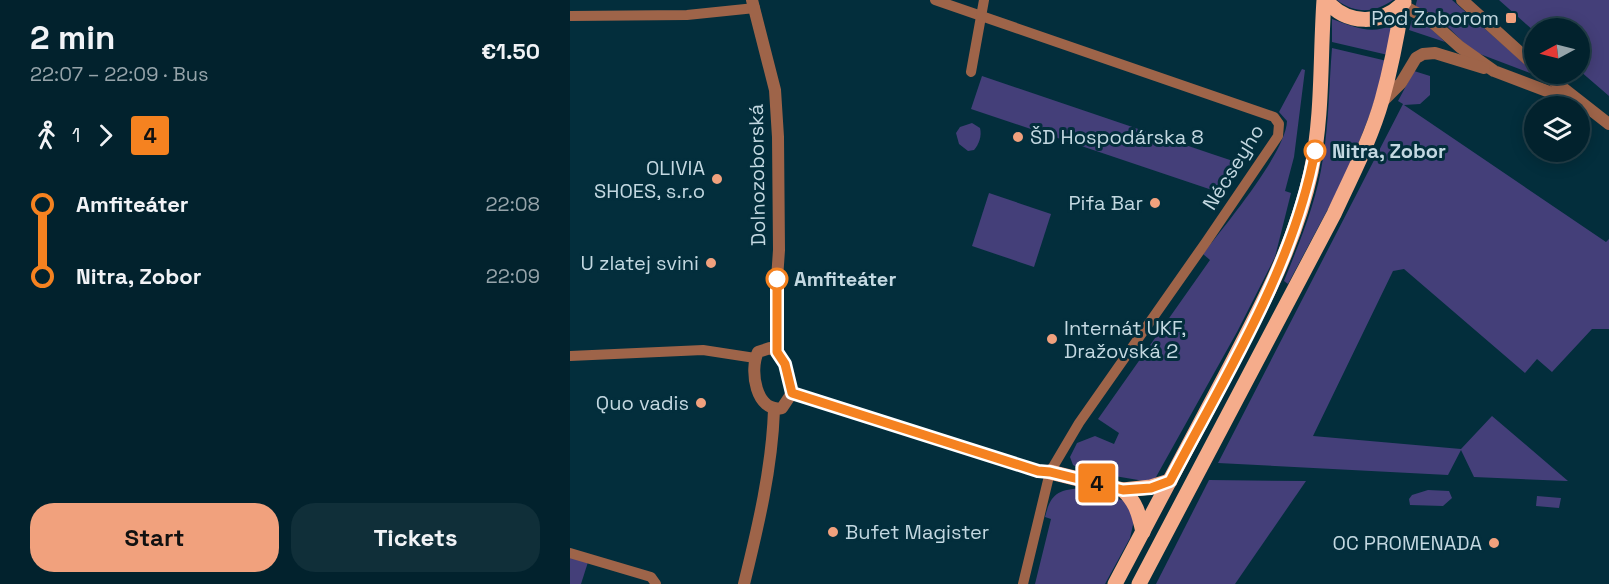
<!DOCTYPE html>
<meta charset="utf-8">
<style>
:root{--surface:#02222d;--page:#102f39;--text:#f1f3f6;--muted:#96a4aa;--line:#233f49;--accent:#f1a17d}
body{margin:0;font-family:"Space Grotesk",sans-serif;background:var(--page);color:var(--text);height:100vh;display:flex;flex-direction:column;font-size:22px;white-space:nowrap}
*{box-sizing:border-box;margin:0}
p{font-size:20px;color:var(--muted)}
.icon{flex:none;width:33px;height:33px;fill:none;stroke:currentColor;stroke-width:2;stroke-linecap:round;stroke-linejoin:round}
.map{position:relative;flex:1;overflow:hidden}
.details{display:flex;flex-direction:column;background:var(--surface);width:570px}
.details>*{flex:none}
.badge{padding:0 12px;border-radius:4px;font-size:21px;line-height:39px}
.needle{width:39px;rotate:263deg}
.buttons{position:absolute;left:954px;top:18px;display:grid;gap:12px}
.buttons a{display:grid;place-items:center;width:66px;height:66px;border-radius:50%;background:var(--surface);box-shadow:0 3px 15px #0003,0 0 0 2px var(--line);font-size:30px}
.map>.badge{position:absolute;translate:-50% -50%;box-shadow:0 0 0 3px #fff}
.legs{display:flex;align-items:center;gap:9px;height:66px;padding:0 30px;font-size:20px}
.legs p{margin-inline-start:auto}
.head{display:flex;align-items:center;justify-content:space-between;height:102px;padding:0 30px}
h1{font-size:33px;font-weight:700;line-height:45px}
.action{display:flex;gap:12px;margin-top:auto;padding:12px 30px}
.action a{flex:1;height:69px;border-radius:24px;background:var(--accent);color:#111;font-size:24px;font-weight:700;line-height:69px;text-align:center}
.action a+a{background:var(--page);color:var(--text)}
ul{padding:0 30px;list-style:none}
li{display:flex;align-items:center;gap:21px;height:72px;font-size:22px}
li i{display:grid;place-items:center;width:9px;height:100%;margin:0 8px;background:currentColor}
li i::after{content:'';width:15px;height:15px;margin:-8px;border:4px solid;border-radius:50%;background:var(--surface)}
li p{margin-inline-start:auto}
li:first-child i{background:linear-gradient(#0000 50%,currentColor 0)}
li:last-child i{background:linear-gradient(currentColor 50%,#0000 0)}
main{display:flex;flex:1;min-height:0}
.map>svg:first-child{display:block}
.green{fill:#443f79}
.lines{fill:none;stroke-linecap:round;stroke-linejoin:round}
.minor{stroke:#9e6449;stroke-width:10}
.tertiary{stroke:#9e6449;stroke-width:12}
.primary{stroke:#f5ac8b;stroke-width:15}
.line-1-casing{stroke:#fff;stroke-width:14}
.line-1{stroke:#f58220;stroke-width:9}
.poi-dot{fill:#f1a17d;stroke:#032e3c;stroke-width:2}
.stop-1-dot{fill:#fff;stroke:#f58220;stroke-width:3}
.labels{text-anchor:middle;stroke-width:6;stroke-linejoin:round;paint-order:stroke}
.poi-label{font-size:20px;fill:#c3d8e1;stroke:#032e3c;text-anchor:end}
.stop-label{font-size:20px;font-weight:bold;fill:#c3d8e1;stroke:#032e3c;text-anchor:start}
.street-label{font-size:20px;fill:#c3d8e1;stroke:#032e3c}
</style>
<main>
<section class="details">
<div class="head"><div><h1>2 min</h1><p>22:07 – 22:09 · Bus</p></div><b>€1.50</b></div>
<div class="legs"><svg class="icon" aria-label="walk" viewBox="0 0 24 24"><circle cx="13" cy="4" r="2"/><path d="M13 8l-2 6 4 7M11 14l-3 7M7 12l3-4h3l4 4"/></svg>1<svg class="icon" aria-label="forward" viewBox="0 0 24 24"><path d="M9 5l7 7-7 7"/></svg><b class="badge" style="background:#f58220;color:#111">4</b></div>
<ul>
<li><i style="color:#f58220"></i><b>Amfiteáter</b><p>22:08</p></li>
<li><i style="color:#f58220"></i><b>Nitra, Zobor</b><p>22:09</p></li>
</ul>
<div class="action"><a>Start</a><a>Tickets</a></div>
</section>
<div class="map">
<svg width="1039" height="584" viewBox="0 0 1039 584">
<rect width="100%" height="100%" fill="#032e3c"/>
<g class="green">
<path d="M767 0H823C805 13 785 14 767 0Z"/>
<path d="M847 0H882L962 70 960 73 902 51 878 27 858 12 845 8Z"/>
<path d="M929 0H1039V96L1010 71V28H964V31Z"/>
<path d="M762 19C785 27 800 35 823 25L818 55 762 42Z"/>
<path d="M842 20 856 24 875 42 839 30Z"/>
<path d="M762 48 817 61 801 111 777 173 718 284 714 281C730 241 747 201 753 158 759 122 759 85 762 48Z"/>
<path d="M732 69 735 70 724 157 715 191 721 193 705 257 667 332 586 477 580 482 515 471 503 465 500 457 507 443 525 436 544 444 549 433 528 419 640 260 633 254C654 226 716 153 717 121L709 112Z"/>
<path d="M844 71 860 76V95L850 104 834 105 1036 242 1039 239V329H1022L982 372 967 359 955 373 834 269 823 271 743 436 891 449 922 416 998 481 904 477 891 450 878 475 648 463 833 104 828 101Z"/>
<path d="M412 76 642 154 672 164 651 193 401 109Z"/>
<path d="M402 123 410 128C412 136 409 144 404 150L398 151 389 144 386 133 390 127Z"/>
<path d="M419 193 481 214 464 267 402 246Z"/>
<path d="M639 480 736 481 665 584H586Z"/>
<path d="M512 488 558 502 565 516 560 538 535 584H465L481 519 475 517C481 493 488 490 512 488Z"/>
<path d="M858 490 879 491 882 498 873 506 840 505 839 499 842 495Z"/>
<path d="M967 496 991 498 989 508 966 506Z"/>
<path d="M0 557 18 562 11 584H0Z"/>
</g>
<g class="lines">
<g class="minor">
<path d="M365 0 704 117 709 124 708 136 636 242 509 423 480 472 453 584"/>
<path d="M0 16 117 15 185 8"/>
<path d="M401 72 414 0"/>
<path d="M0 356 133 350 185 358"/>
<path d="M222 393 468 471 480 472"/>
<path d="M0 553 81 577 86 584"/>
</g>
<g class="tertiary">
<path d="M182 0 205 90 208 137 209 250 207 279V352L215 364 222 393 212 408C186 413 179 370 188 352L200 348 207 352"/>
<path d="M892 0 964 65"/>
<path d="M832 5 861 21 890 47 924 71 1011 104"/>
<path d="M975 74 1039 124"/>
<path d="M812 102 831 83 846 58 853 54 865 53 914 68"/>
<path d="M174 584C188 527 202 468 204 410"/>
</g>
<g class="primary">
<path d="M756 0C776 25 812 26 834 2"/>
<path d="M480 472 553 490 581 487 600 481"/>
<path d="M553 490C566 502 569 514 573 532"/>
<path d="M545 584C581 516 617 448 653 380 688 313 725 246 741 172 753 115 750 57 754 0"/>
<path d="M569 584 764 214C781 177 801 139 812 100 821 68 827 37 832 5"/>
</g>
</g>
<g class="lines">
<defs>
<path id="line-1" d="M207 279V352L215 364 222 393 468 471 480 472 553 490 581 488 600 481C655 376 723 269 745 151"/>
</defs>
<use href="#line-1" class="line-1-casing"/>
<use href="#line-1" class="line-1"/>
</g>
<g class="poi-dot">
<rect x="935" y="12" width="12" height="12" rx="3"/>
<circle cx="448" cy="137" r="6"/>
<circle cx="147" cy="179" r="6"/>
<circle cx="585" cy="203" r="6"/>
<circle cx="141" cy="263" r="6"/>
<circle cx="482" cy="339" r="6"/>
<circle cx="131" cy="403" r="6"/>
<circle cx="263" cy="532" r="6"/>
<circle cx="924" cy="543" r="6"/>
</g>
<g class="stop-1-dot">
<circle cx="745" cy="151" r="10"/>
<circle cx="207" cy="279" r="10"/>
</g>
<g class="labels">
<g class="poi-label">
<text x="929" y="25">Pod Zoborom</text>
<text x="460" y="144" text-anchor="start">ŠD Hospodárska 8</text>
<text x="135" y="175">OLIVIA<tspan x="135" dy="23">SHOES, s.r.o</tspan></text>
<text x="573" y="210">Pifa Bar</text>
<text x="129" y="270">U zlatej svini</text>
<text x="494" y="335" text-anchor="start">Internát UKF,<tspan x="494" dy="23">Dražovská 2</tspan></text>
<text x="119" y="410">Quo vadis</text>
<text x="275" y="539" text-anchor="start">Bufet Magister</text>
<text x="912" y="550">OC PROMENADA</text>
</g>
<g class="stop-label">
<text x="762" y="158">Nitra, Zobor</text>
<text x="224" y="286">Amfiteáter</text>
</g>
<g class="street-label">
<text transform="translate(663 167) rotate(-58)" y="7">Nécseyho</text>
<text transform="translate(187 175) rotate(-91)" y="7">Dolnozoborská</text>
</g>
</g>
</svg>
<div class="buttons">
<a><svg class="needle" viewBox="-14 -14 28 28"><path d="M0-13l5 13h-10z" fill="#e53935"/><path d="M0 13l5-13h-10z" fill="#96a4aa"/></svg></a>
<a><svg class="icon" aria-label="layers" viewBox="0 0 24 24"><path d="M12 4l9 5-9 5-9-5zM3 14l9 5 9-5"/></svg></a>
</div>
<b class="badge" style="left:527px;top:483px;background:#f58220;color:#111">4</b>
</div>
</main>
